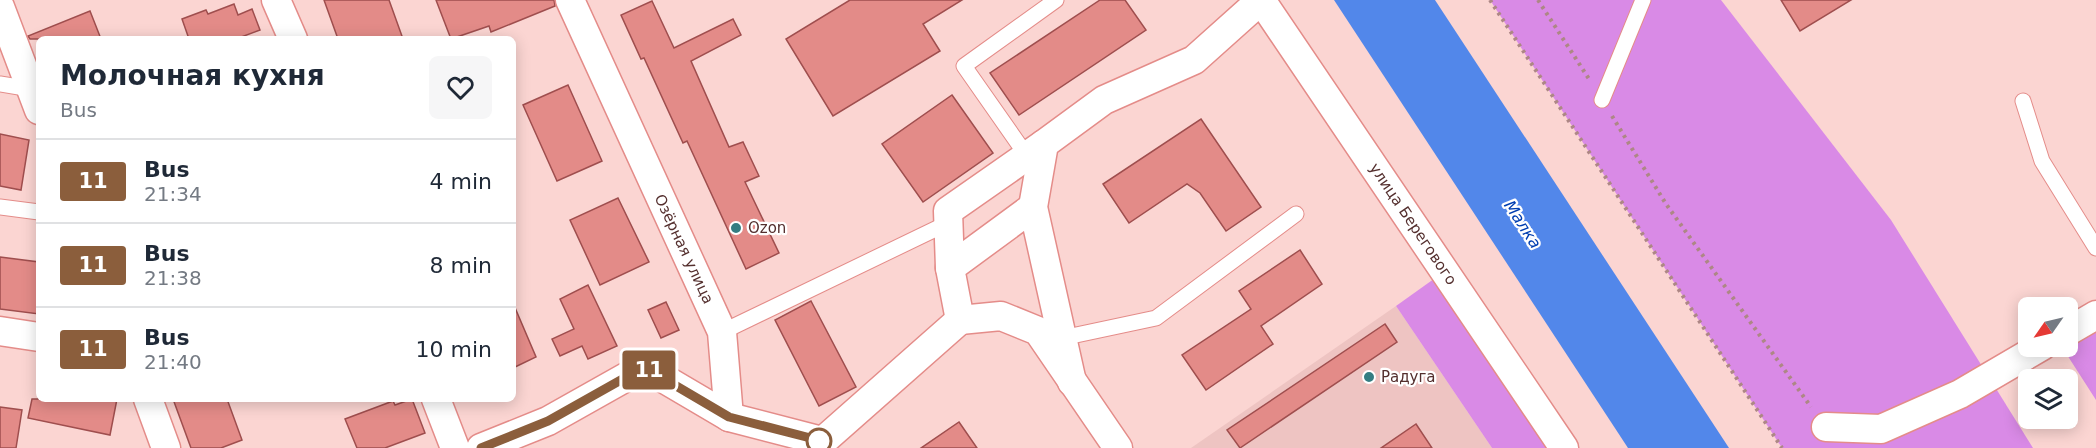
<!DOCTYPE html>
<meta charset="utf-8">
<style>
:root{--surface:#fff;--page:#f6f6f7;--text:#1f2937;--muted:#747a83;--line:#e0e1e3}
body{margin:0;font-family:"DejaVu Sans",sans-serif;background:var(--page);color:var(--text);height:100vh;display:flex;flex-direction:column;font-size:22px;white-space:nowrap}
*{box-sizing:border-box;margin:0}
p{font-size:20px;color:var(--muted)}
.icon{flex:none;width:33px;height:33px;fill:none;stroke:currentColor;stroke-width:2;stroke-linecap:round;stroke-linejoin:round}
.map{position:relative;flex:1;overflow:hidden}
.sheet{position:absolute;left:36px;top:36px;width:480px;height:366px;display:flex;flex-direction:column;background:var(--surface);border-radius:9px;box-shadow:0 3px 15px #0003}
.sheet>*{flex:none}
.badge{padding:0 12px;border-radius:4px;font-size:21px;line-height:39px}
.needle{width:39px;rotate:236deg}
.controls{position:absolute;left:2018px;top:297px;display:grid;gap:12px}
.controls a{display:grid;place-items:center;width:60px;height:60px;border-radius:9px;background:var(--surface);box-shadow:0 3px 15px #0003;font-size:30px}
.map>.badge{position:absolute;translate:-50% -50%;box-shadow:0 0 0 3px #fff}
.round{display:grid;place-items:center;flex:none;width:63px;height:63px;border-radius:9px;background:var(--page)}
.summary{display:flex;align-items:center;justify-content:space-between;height:102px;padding:0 24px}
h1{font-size:28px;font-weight:700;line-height:45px}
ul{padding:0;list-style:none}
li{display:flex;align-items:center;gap:18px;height:84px;padding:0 24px;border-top:2px solid var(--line)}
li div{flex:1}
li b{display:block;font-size:22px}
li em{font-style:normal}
li .badge{min-width:66px;font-weight:700;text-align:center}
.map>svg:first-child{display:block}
.built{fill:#eec4c2}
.green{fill:#d98ae6}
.water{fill:#5287ea}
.building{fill:#e38b88;stroke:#9f4e4e;stroke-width:1.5}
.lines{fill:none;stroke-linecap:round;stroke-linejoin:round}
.lane-casing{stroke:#e48c89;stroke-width:17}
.street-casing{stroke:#e48c89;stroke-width:31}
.path{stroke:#ad8785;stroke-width:4;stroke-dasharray:3 4.5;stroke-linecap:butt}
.lane{stroke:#fff;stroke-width:15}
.street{stroke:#fff;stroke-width:28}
.line-casing{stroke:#fff;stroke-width:14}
.line{stroke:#8b5e3c;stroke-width:9}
.poi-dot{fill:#347d82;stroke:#fff;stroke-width:2}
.stop-dot{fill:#fff;stroke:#8b5e3c;stroke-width:3}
.labels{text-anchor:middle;stroke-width:4.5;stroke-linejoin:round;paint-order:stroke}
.street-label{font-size:15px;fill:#542f2e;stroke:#fff}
.poi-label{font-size:15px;fill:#542f2e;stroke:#fff;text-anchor:start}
.water-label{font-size:16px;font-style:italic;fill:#003eb1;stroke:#fff}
</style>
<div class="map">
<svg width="2096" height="448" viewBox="0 0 2096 448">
<rect width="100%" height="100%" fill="#fbd5d2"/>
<path class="built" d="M1396 306 1492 448H1191Z"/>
<g class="green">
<path d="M1490 0H1721L1891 220 2033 448H1782Z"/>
<path d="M1445 271 1564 448H1492L1396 306Z"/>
<path d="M2096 315V400L2062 347 2067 346V332Z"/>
</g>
<path class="water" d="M1334 0H1435L1729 448H1628Z"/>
<g class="building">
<path d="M324 0H389L403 39H338Z"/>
<path d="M436 0H554L555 6 491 32 489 26 451 39Z"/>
<path d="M850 0H962L923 24 940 51 833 116 786 39Z"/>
<path d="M1100 0H1125L1146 30 1019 115 990 73Z"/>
<path d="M1781 0H1851L1800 31Z"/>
<path d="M652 1 674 48 733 19 741 35 691 61 729 147 743 142 759 176 745 182 779 253 746 269 687 141 683 143 644 58 641 59 621 15Z"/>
<path d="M234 4 238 15 252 9 260 30 236 39H189L182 19 206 10 208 14Z"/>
<path d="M90 11 101 39H30L28 36Z"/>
<path d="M568 85 602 161 557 181 523 105Z"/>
<path d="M952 95 993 153 923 202 882 144Z"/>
<path d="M1201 119 1261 207 1226 231 1200 193 1187 184 1129 223 1103 184Z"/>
<path d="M0 134 29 140 21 190 0 186Z"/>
<path d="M618 198 649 262 600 285 570 220Z"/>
<path d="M1300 250 1322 284 1261 326 1273 344 1206 390 1182 355 1251 309 1239 291Z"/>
<path d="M0 257 39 262V314L0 309Z"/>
<path d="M588 285 617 346 588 359 582 346 560 356 552 339 574 329 560 299Z"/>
<path d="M811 301 856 387 819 406 775 320Z"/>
<path d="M666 302 679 330 661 338 648 310Z"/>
<path d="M513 303 536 357 513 368Z"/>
<path d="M1385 324 1397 342 1240 448 1227 430Z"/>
<path d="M32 399H117L110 435 28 418Z"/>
<path d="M173 399H227L242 440 221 448H191Z"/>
<path d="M412 399 425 433 385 448H357L345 419 393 401 395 405Z"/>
<path d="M0 407 22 410 16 448H0Z"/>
<path d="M959 422 977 448H921Z"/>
<path d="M1416 424 1432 448H1381Z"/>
</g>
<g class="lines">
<defs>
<g id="lane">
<path d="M0 84 31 89"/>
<path d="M1602 100 1643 0"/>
<path d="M2023 101 2042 161 2096 248"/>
<path d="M1027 156 964 66 1056 0"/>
<path d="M0 207 39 212"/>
<path d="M722 332 948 223"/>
<path d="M1058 336 1062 338 1156 318 1296 214"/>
</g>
<g id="street">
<path d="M276 0 293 39"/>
<path d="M570 0 722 332 729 417"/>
<path d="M1261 0 1564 448"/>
<path d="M0 7 39 110"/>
<path d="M950 268 948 211 1044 144"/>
<path d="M960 320 1001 316 1038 331 1118 448"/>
<path d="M960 320 950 268 1033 207"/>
<path d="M0 331 39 337"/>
<path d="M2067 332 2096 315"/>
<path d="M1072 382 1033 207 1044 144 1104 100 1194 60 1261 0"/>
<path d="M148 399 166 448"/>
<path d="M436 399 455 448"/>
<path d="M1826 427 1881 429 1960 394 2042 346"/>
<path d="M481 448 548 421 644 367 729 417 822 441"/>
<path d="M815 448 960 320"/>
</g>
</defs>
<use href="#lane" class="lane-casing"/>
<use href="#street" class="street-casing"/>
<g class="path">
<path d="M1490 0 1782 448"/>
<path d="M1538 0 1589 79"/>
<path d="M1612 116 1666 204 1811 407"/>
</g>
<use href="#lane" class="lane"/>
<use href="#street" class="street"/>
</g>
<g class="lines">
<defs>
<path id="line" d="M481 448 548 421 644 367 729 417 822 441"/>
</defs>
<use href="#line" class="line-casing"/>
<use href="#line" class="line"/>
</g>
<g class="poi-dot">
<circle cx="736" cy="228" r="6"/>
<circle cx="1369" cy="377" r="6"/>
</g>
<circle class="stop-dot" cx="819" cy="441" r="12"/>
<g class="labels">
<g class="street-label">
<text transform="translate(1413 224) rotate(56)" y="5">улица Берегового</text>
<text transform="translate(684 249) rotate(65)" y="5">Озёрная улица</text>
</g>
<g class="poi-label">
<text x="748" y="233">Ozon</text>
<text x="1381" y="382">Радуга</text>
</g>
<g class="water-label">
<text transform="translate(1523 224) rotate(57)" y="6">Малка</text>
</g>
</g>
</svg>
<div class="controls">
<a><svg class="needle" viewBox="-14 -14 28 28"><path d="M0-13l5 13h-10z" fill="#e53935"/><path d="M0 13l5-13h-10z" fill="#747a83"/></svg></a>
<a><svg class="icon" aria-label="layers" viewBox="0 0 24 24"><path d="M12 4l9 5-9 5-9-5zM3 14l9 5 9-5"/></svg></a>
</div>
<b class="badge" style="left:649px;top:370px;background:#8b5e3c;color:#fff">11</b>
<section class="sheet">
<div class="summary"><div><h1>Молочная кухня</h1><p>Bus</p></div><a class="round"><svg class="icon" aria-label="heart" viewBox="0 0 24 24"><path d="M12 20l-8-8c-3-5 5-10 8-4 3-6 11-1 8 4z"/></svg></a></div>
<ul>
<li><span class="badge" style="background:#8b5e3c;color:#fff">11</span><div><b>Bus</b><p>21:34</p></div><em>4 min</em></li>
<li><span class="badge" style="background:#8b5e3c;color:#fff">11</span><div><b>Bus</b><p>21:38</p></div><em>8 min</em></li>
<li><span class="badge" style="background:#8b5e3c;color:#fff">11</span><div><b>Bus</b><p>21:40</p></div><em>10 min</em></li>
</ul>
</section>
</div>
